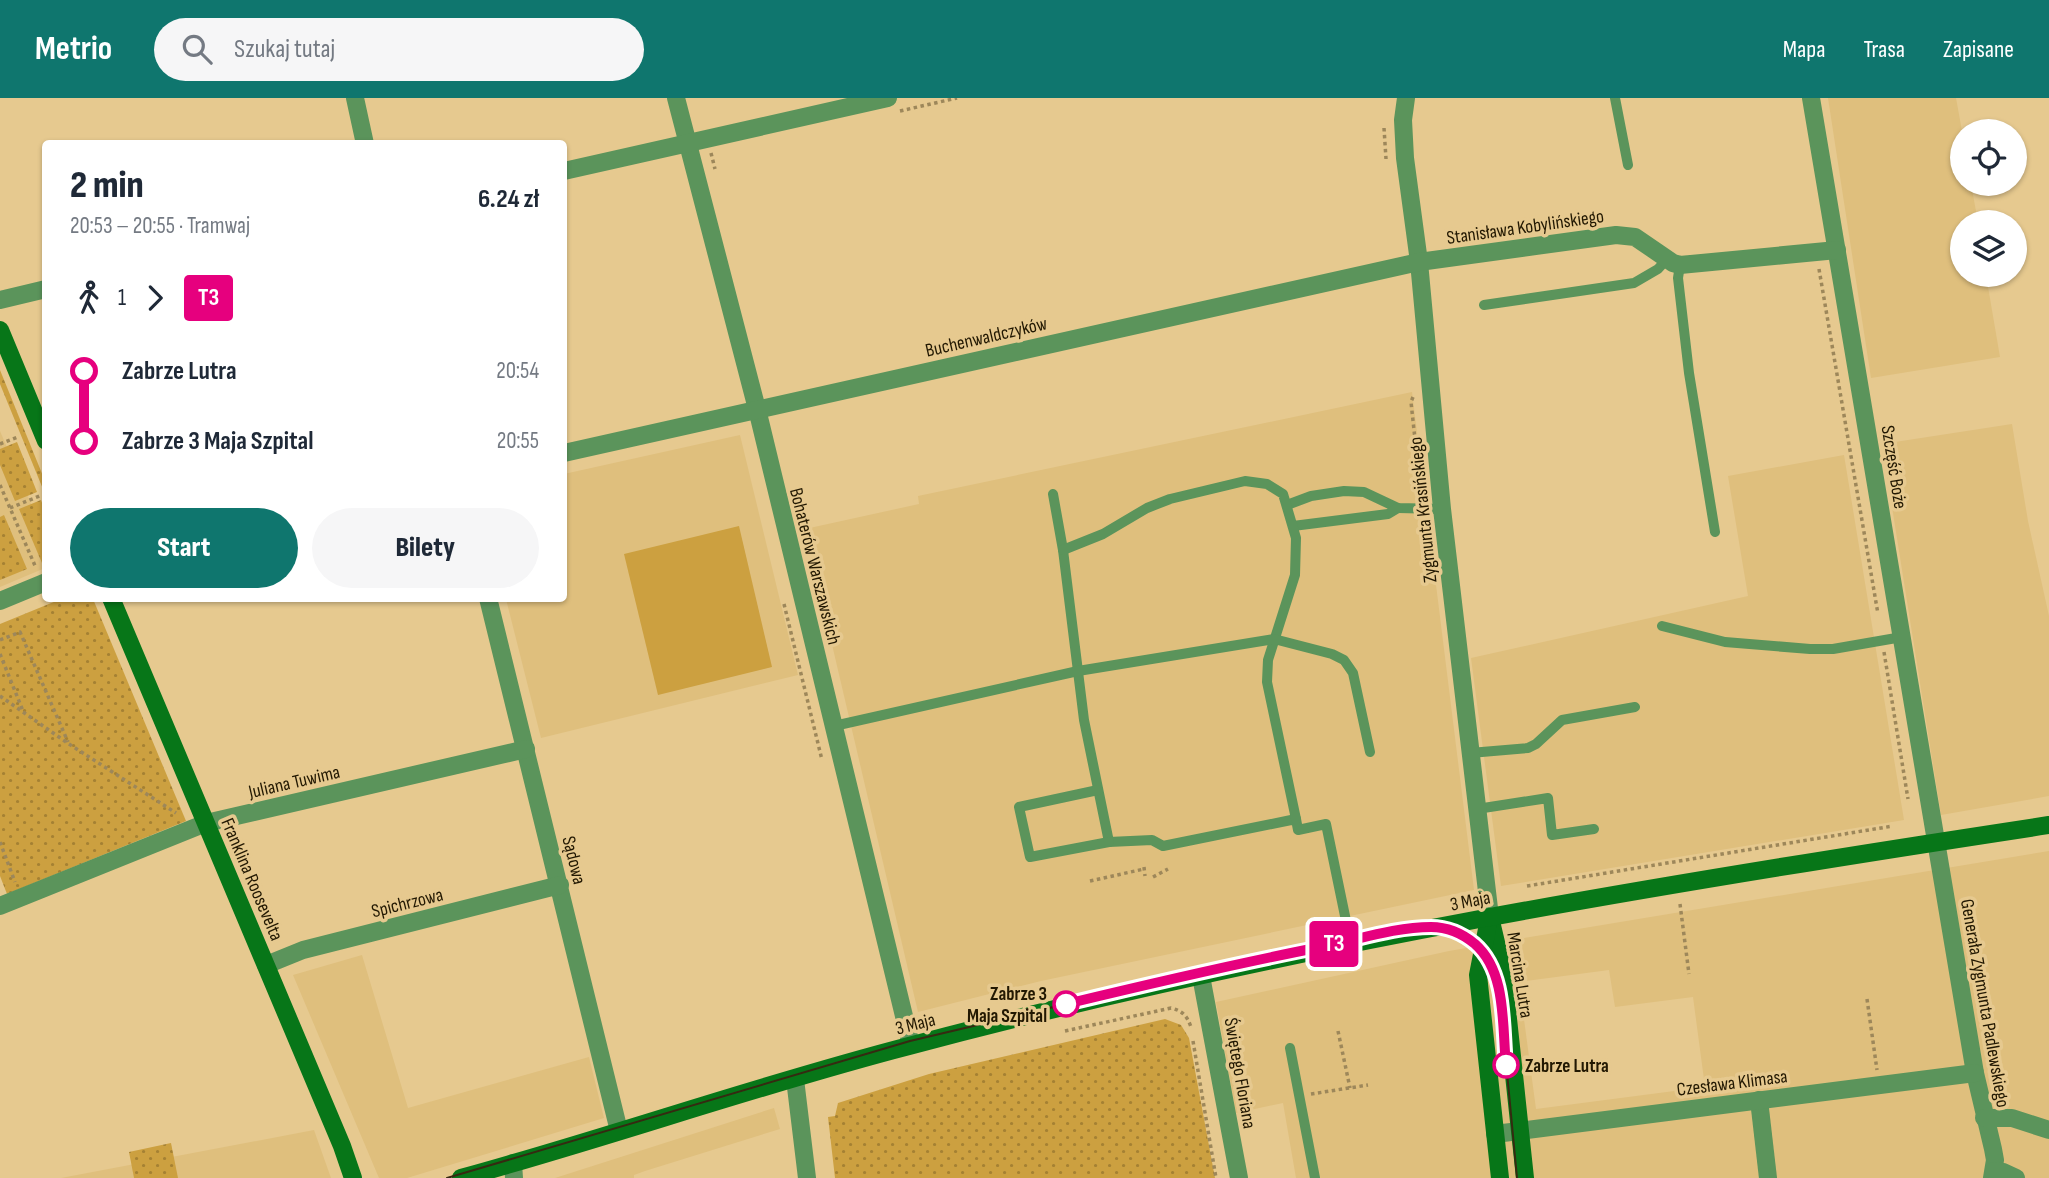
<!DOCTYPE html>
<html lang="pl">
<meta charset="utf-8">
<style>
:root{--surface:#fff;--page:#f6f6f7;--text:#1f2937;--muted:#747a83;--accent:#0f766e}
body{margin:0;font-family:"Sofia Sans Condensed",sans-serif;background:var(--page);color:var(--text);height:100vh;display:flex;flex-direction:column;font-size:26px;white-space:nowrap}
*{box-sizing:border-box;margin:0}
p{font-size:23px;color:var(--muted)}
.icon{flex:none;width:38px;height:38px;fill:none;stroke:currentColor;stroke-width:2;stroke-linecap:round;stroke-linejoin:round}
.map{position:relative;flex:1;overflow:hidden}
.side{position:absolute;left:42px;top:42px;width:525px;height:462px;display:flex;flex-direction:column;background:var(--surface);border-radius:7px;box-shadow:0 2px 5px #0004}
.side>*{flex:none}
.badge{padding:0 14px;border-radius:5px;font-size:24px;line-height:46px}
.controls{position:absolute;left:1950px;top:21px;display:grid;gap:14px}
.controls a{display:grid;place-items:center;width:77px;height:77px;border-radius:50%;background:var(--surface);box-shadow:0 2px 5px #0004;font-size:35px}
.map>.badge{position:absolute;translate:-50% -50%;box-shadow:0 0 0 4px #fff}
.legs{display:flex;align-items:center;gap:10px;height:77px;padding:0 28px;font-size:23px}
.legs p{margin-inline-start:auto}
.summary{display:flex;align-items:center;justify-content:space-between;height:119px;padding:0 28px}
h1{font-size:38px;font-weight:800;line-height:52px}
.button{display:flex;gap:14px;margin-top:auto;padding:14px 28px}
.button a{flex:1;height:80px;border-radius:42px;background:var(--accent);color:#fff;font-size:28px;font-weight:800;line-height:80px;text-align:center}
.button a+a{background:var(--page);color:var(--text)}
ul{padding:0 28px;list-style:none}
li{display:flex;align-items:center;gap:24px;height:70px;font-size:26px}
li i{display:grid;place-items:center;width:10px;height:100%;margin:0 9px;background:currentColor}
li i::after{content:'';width:18px;height:18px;margin:-9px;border:5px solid;border-radius:50%;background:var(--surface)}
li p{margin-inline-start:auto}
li:first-child i{background:linear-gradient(#0000 50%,currentColor 0)}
li:last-child i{background:linear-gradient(currentColor 50%,#0000 0)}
header{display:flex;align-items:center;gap:42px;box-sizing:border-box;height:98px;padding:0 35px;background:var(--accent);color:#fff}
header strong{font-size:33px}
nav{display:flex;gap:38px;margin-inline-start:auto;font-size:24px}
.search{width:490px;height:63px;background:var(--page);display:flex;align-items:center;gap:18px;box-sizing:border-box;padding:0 24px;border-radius:38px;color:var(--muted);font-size:26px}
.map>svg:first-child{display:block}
.built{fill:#dfbf7d;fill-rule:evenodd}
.green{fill:url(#green-dots)}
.pitch{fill:#cca040}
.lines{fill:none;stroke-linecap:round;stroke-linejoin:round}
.path{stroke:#9d875a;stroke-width:3.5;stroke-dasharray:3.5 3.5;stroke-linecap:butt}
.lane{stroke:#5b945b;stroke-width:10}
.street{stroke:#5b945b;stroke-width:18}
.secondary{stroke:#077618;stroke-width:18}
.tram{stroke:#362a11;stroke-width:2}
.line-1-casing{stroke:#fff;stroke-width:16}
.line-1{stroke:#e6007e;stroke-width:10}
.stop-1-dot{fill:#fff;stroke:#e6007e;stroke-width:3.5}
.labels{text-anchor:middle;stroke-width:7;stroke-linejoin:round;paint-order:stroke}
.street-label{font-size:19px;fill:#221802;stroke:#e6c98f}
.stop-label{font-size:19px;font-weight:bold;fill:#221802;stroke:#e6c98f;text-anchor:end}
</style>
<header>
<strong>Metrio</strong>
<div class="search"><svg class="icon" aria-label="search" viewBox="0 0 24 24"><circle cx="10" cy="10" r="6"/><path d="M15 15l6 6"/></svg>Szukaj tutaj</div>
<nav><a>Mapa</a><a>Trasa</a><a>Zapisane</a></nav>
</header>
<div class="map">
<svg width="2049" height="1080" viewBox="0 0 2049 1080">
<defs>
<pattern id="green-dots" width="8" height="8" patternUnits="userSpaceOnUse" patternTransform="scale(1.75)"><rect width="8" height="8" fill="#cca040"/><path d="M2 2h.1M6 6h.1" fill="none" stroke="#a58133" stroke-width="1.8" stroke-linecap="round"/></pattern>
</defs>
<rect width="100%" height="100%" fill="#e6c98f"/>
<g class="built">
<path d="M1828 0H1956L1962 33V86H1971L1978 124H1962V177H1986L2000 259 1871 280Z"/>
<path d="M1412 294 1474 792 1041 883 918 914 805 431 919 406 918 398Z"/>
<path d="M2012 326 2028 423 2049 518V698L1941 717 1882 346Z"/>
<path d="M0 333 46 441 45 470 0 489Z"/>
<path d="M740 337 798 577 541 640 506 501 564 500V376Z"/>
<path d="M1844 357 1904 722 1501 788 1471 560 1748 498 1728 378Z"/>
<path d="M2049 753V1080H1296L1283 1005 1236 1015 1216 904 1449 853 1524 840ZM1609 872 1615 909 1693 899 1705 989 1536 1011 1519 884Z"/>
<path d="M362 857 408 1010 589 959 604 1020 407 1080H379L293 877Z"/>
<path d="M774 1010 780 1031 645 1073 634 1077V1080H555Z"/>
<path d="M314 1032 331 1080H61Z"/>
</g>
<g class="green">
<path d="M0 272 45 383V396L0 286Z"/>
<path d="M17 344 37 394 15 403 0 367V351Z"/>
<path d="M41 402 45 413V463L42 465 19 411Z"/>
<path d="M4 417 27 471 0 482V419Z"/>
<path d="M61 501H93L186 723 7 796 0 778V526Z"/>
<path d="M1165 921 1181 927 1189 940 1215 1080H835L828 1019 835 1018 838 1005 929 976Z"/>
<path d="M171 1045 178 1080H134L129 1054Z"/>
</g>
<path class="pitch" d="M739 428 772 569 658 597 624 456Z"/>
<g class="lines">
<g class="path">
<path d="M900 13 957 0"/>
<path d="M1384 30 1386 61"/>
<path d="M711 55 715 71"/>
<path d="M1819 171 1878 516"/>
<path d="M1413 299 1411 304 1420 388"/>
<path d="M0 346 18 339"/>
<path d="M0 387 36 470"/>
<path d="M10 410 42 397"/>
<path d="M784 506 822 662"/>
<path d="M0 542 20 534 68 644"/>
<path d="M1884 554 1908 701"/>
<path d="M0 556 23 613"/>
<path d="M0 598 69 646 176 715"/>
<path d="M0 744 15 784"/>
<path d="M1144 769 1145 778"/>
<path d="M1153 779 1168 771"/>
<path d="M1090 783 1144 771"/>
<path d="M1527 788 1893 728"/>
<path d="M1680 806 1689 876"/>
<path d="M1867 901 1877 972"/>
<path d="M1065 933 1171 910C1183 913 1187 918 1191 929"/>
<path d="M1338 933 1350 990"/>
<path d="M1193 943 1216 1080"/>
<path d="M1311 996 1368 987"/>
</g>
<g class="lane">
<path d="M1615 0 1628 67"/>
<path d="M1680 167 1678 180 1689 275 1715 434"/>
<path d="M1484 207 1634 185 1658 171 1667 161"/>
<path d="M1053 396 1063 452 1084 622 1109 744 1152 742 1163 748 1296 721 1298 732 1326 726 1351 847"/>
<path d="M1287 407 1311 398 1344 393 1364 394 1398 410 1442 411"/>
<path d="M1293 428 1388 416 1398 410"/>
<path d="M1063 452 1103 436 1147 410 1170 401 1245 383 1267 386 1283 396 1296 440 1295 477 1268 562 1267 584 1296 721"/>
<path d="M1662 528 1725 544 1810 551H1833L1902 539"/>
<path d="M834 628 1078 573 1274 541 1332 556 1344 562 1353 575 1370 654"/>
<path d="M1470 655 1528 650 1536 646 1562 622 1635 609"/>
<path d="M1098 692 1019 709 1030 759 1109 744"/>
<path d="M1477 711 1548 700 1552 737 1594 731"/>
<path d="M1290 950 1315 1080"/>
</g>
<g class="street">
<path d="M355 0 365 46"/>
<path d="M676 0 757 311 911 947"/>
<path d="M1406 0 1403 22 1405 60 1419 164 1442 411 1490 819"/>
<path d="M1811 0 1975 975 1993 1051 1995 1062 1992 1080"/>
<path d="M564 73 888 0"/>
<path d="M0 202 46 191"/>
<path d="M564 355 1419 164 1616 137 1635 139 1673 165 1680 167 1837 152"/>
<path d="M488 500 619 1033"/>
<path d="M0 503 46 484"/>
<path d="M0 808 206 725 526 651"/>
<path d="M266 867 303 852 560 787"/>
<path d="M1201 878 1239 1080"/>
<path d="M795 981 807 1080"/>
<path d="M1759 1002 1768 1080"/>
<path d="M1984 1020H2012L2049 1032"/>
<path d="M1495 1036 1975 975"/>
<path d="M513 1065 514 1080"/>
<path d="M1994 1073 2003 1074 2016 1080"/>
</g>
<g class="secondary">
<path d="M0 232 46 343"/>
<path d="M111 500 342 1048 353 1080"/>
<path d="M1490 819 1503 874 1525 1080"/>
<path d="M1488 826 1478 877 1500 1080"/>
<path d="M461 1080C611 1039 758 987 909 948 1283 848 1666 785 2049 727"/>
</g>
<path class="tram" d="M447 1080 910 943 1201 874 1429 829C1473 830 1493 860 1500 900L1517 1080"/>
</g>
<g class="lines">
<defs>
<path id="line-1" d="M1066 906C1153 885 1239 865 1326 848 1360 841 1396 829 1431 829 1447 829 1463 836 1475 846 1507 874 1502 928 1506 967"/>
</defs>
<use href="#line-1" class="line-1-casing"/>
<use href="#line-1" class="line-1"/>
</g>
<g class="stop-1-dot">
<circle cx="1066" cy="906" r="12"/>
<circle cx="1506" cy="967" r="12"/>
</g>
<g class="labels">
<g class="street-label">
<text transform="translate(1525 128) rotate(-8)" y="7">Stanisława Kobylińskiego</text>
<text transform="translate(986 238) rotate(-13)" y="7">Buchenwaldczyków</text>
<text transform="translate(1895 369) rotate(81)" y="7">Szczęść Boże</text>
<text transform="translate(1422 412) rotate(-96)" y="7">Zygmunta Krasińskiego</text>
<text transform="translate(816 468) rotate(76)" y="7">Bohaterów Warszawskich</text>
<text transform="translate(294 683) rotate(-13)" y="7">Juliana Tuwima</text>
<text transform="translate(575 762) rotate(76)" y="7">Sądowa</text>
<text transform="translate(253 781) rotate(67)" y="7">Franklina Roosevelta</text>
<text transform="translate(1470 802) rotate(-11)" y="7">3 Maja</text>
<text transform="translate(407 804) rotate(-14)" y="7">Spichrzowa</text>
<text transform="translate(1521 877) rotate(81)" y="7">Marcina Lutra</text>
<text transform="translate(1986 905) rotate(80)" y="7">Generała Zygmunta Padlewskiego</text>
<text transform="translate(915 925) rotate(-14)" y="7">3 Maja</text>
<text transform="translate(1241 975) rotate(80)" y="7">Świętego Floriana</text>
<text transform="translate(1732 984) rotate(-7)" y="7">Czesława Klimasa</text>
</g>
<g class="stop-label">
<text x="1047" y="902">Zabrze 3<tspan x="1047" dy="22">Maja Szpital</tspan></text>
<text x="1525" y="974" text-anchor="start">Zabrze Lutra</text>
</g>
</g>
</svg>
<div class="controls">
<a><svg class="icon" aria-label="locate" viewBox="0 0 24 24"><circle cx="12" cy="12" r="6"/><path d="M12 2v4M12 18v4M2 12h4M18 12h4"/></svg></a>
<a><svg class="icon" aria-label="layers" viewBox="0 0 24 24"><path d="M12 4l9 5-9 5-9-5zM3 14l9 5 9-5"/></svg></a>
</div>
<b class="badge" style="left:1334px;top:846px;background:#e6007e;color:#fff">T3</b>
<section class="side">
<div class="summary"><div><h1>2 min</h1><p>20:53 – 20:55 · Tramwaj</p></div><b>6.24 zł</b></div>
<div class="legs"><svg class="icon" aria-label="walk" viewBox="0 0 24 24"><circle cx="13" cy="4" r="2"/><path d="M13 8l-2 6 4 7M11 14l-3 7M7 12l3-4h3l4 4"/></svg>1<svg class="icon" aria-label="forward" viewBox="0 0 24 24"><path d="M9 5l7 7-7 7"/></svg><b class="badge" style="background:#e6007e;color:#fff">T3</b></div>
<ul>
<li><i style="color:#e6007e"></i><b>Zabrze Lutra</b><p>20:54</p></li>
<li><i style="color:#e6007e"></i><b>Zabrze 3 Maja Szpital</b><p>20:55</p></li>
</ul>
<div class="button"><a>Start</a><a>Bilety</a></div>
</section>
</div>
